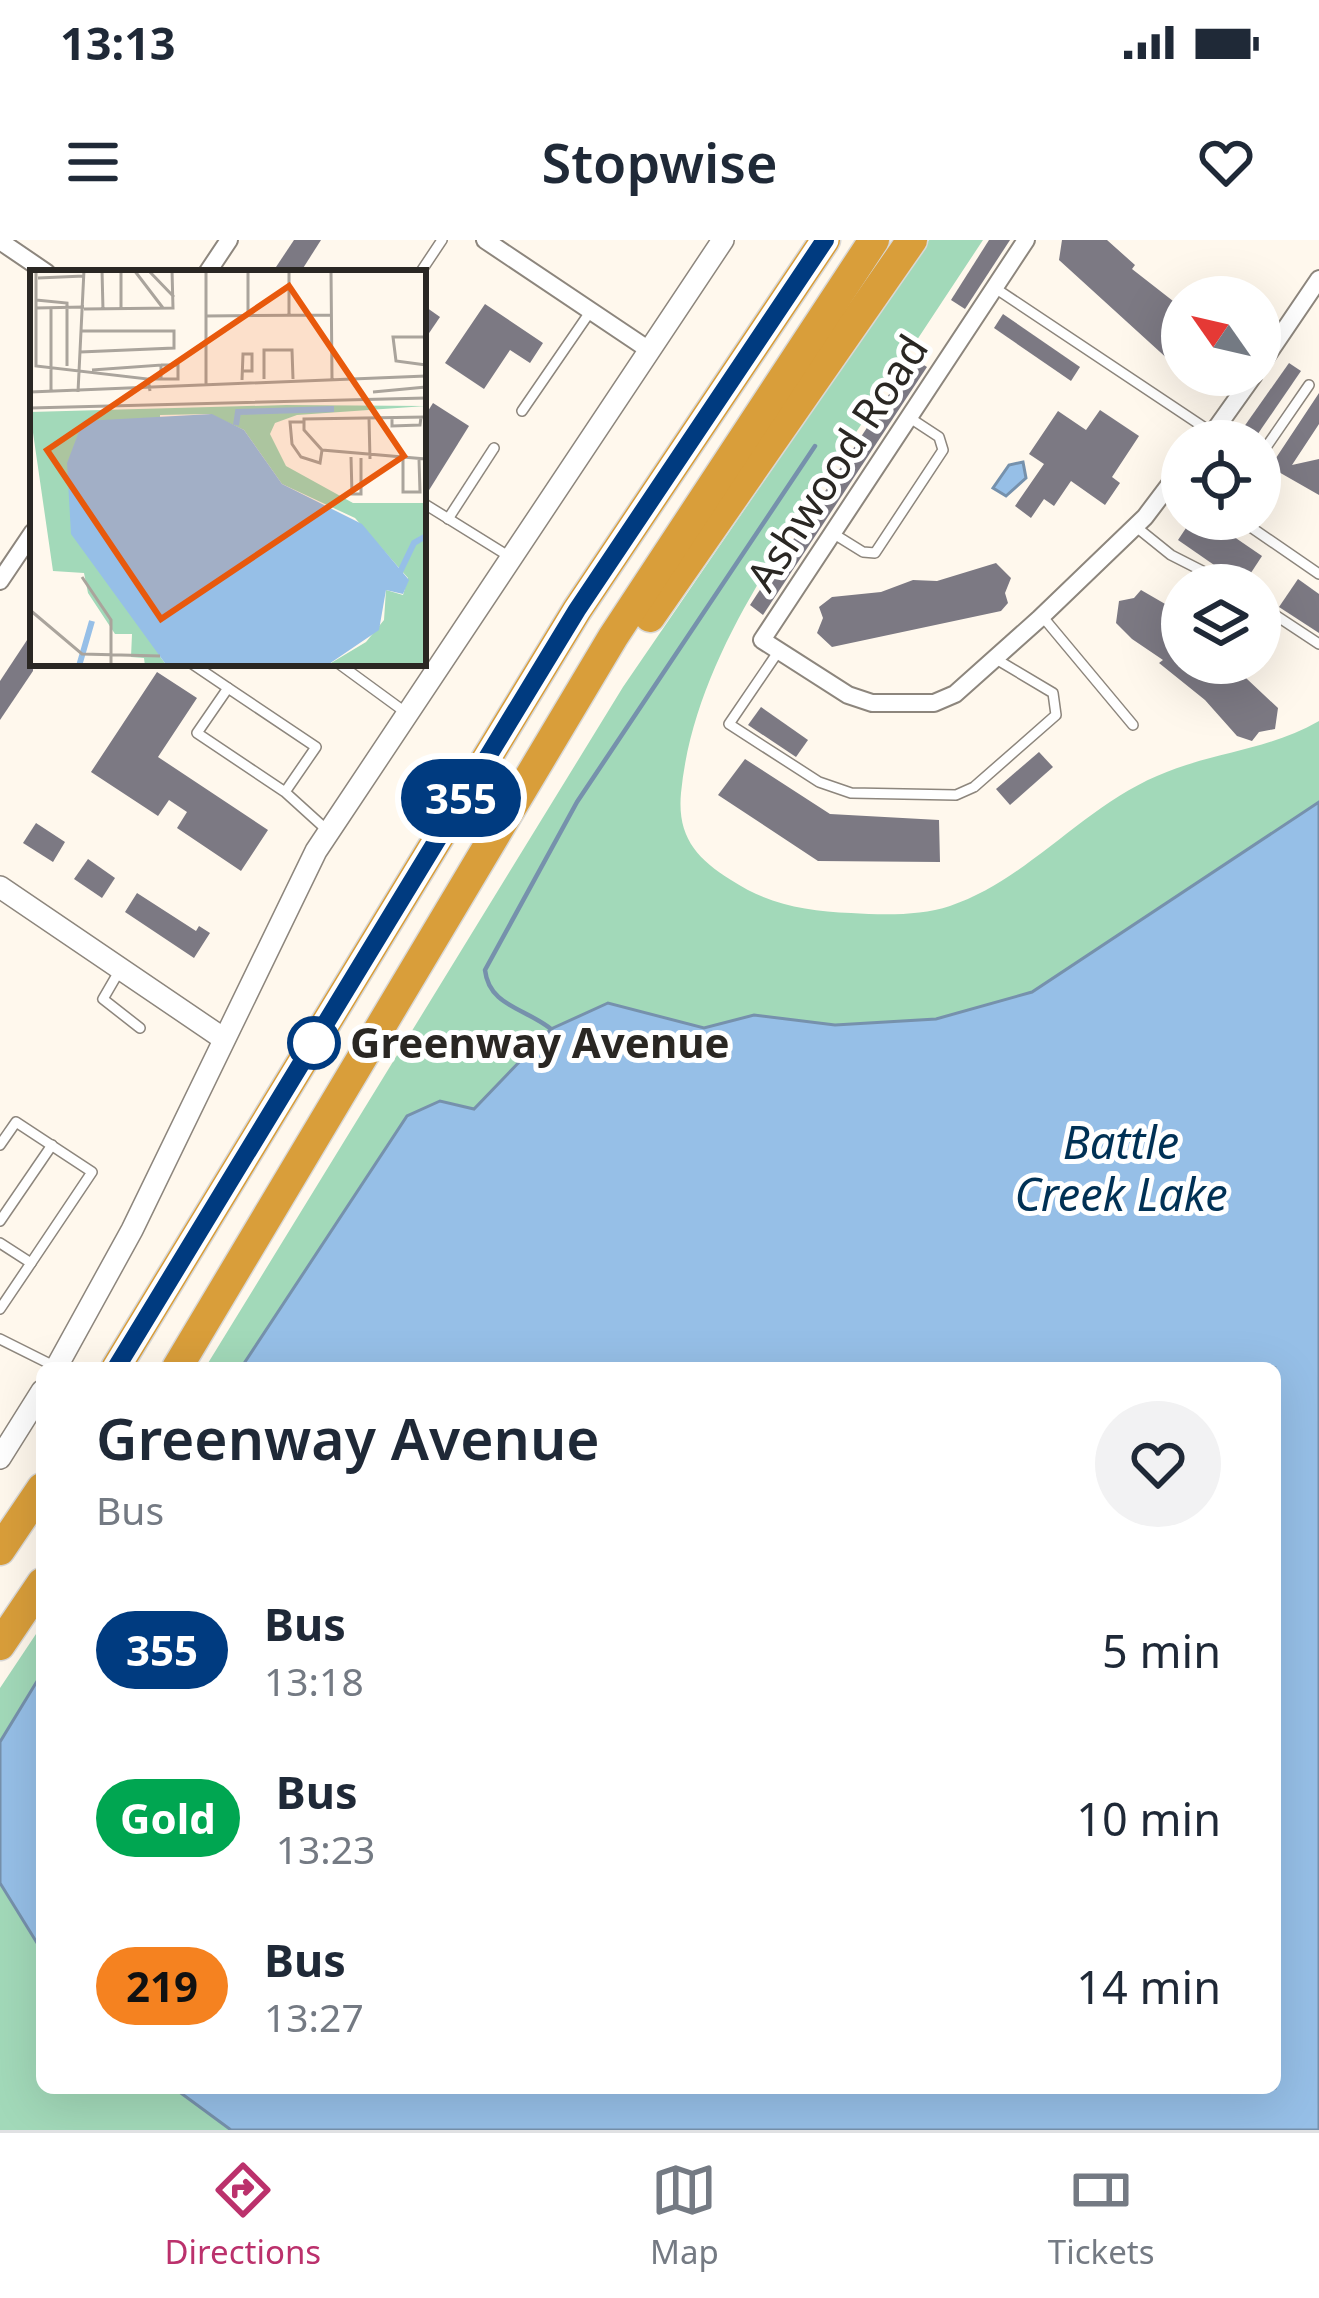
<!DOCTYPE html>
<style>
:root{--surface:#fff;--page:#f2f2f3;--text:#1f2937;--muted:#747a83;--line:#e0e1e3;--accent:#bb316c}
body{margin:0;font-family:"Noto Sans",sans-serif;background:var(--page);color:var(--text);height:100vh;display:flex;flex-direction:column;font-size:45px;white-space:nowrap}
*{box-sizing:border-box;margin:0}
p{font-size:39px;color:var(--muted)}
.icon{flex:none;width:66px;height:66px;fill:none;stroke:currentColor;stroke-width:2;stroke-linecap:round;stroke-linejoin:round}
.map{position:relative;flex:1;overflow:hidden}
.drawer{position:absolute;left:36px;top:1122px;width:1245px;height:732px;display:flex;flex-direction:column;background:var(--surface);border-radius:18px;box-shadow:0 12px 48px #0002}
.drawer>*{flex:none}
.badge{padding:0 24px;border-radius:39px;font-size:42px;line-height:78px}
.needle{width:78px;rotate:304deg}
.buttons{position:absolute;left:1161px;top:36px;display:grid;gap:24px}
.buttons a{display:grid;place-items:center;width:120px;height:120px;border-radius:50%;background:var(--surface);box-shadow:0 12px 48px #0002;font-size:60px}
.map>.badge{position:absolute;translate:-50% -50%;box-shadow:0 0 0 6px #fff}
.round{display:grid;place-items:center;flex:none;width:126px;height:126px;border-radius:63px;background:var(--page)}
.overview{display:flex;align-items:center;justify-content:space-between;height:204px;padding:0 60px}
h1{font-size:57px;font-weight:600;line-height:90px}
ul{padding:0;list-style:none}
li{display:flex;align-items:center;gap:36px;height:168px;padding:0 60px}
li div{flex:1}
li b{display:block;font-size:45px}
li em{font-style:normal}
li .badge{min-width:132px;font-weight:700;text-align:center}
.status{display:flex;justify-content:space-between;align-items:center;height:84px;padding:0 60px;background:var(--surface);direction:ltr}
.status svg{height:33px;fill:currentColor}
header{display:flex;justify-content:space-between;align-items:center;height:156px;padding:0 60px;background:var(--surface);font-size:54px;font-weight:600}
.dock{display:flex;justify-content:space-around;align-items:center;height:168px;border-top:3px solid var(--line);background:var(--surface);font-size:33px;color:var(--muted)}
.dock a{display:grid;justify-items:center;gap:6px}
.dock .active{color:var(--accent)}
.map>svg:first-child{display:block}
.green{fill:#a2d9b9}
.water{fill:#96bfe7;stroke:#7691ac;stroke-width:3}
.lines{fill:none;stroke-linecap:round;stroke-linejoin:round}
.stream{stroke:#7691ac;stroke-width:4.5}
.building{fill:#7c7983}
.service-casing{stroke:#8d867d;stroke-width:12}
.minor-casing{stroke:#8d867d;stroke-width:20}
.tertiary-casing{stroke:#8d867d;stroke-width:24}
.motorway-casing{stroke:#d9d8d7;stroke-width:33}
.service{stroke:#fff;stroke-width:9}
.minor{stroke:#fff;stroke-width:16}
.tertiary{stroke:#fff;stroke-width:21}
.motorway{stroke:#d99e3a;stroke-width:30}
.line-casing{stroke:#fff;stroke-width:27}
.line{stroke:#003b80;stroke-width:18}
.stop-dot{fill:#fff;stroke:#003b80;stroke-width:6}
.labels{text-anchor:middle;stroke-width:10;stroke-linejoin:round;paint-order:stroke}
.street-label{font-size:42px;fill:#2a2723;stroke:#fff}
.stop-label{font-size:42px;font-weight:bold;fill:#2a2723;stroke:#fff;text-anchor:start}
.water-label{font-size:45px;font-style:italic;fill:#003155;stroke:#fff}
.inset-river{fill:none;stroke:#96bfe7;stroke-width:6}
.inset-road{fill:none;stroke:#aaa49c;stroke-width:3}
.view{fill:#e8590c;fill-opacity:0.15;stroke:#e8590c;stroke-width:6}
.inset-edge{fill:none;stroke:#2a2723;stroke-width:6}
</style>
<div class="status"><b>13:13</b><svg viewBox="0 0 49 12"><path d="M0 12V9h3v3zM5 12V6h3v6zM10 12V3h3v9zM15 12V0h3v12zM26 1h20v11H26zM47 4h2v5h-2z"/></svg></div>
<header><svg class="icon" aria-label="menu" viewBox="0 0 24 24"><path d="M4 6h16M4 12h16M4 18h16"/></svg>Stopwise<svg class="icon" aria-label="heart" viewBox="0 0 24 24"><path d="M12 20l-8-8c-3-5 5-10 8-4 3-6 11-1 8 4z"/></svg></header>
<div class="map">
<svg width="1319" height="1890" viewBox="0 0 1319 1890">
<rect width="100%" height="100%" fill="#fff8ed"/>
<g class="green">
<path d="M929 0H983C936 71 890 141 843 212 775 315 693 427 681 553 677 596 696 618 731 640 769 665 807 671 851 673 883 675 920 676 950 666 1027 640 1082 568 1157 536 1211 512 1267 511 1319 481V562L1032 752 936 779 835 785 754 775 705 788 608 764 551 789 474 869 453 863 407 876 241 1128H205L623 447Z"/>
<path d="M42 1385V1848H1237L1299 1890H0V1448Z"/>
</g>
<g class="water">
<path d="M1023 222 1026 238 1006 256 993 248 1009 225Z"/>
<path d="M1319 562V1890H231L174 1848H1275V1128H241L407 876 440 861 474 869 551 789 608 763 704 788 754 775 835 785 936 779 1032 752Z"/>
<path d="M42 1433V1711L0 1643V1502Z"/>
</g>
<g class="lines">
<path class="stream" d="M551 789C525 768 489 766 485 730L577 562 815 206"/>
</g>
<g class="building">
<path d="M294 0H321L300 33H272Z"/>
<path d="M989 0H1010L965 69 951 60Z"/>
<path d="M1062 0H1107L1135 25 1132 29 1173 61 1182 73V132L1059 20Z"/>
<path d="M485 64 543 103 530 123 510 110 484 149 445 123Z"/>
<path d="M423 65 440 77 423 102Z"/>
<path d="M1003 74 1080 127 1071 141 994 88Z"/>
<path d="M913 118 927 127 763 375 750 365Z"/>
<path d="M1289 123 1301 131 1253 201H1234Z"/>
<path d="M1319 153V184L1292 225 1319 219V255L1270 227Z"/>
<path d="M433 163 469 186 426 255 423 179Z"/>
<path d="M1100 170 1139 196 1112 237 1120 243 1105 265 1071 241 1054 266 1044 259 1031 278 1015 266 1044 224 1029 214 1058 171 1086 190Z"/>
<path d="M1192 279H1208L1262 316 1243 345 1178 300Z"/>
<path d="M996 323 1011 338 1005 353 1008 363 1001 371 832 407 817 393 823 378 819 367 832 357 881 352 913 340 937 341Z"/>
<path d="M1298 339 1319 354V393L1279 367Z"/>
<path d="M1141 350 1179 372 1182 423H1230L1278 468 1275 489 1259 492 1252 501 1237 496 1205 460 1159 423 1163 420 1132 399 1116 383 1119 361 1134 358Z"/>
<path d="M33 391V431L0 480V441Z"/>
<path d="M157 432 197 458 158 517 268 590 241 631 177 588 187 572 169 560 158 576 91 532Z"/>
<path d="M761 467 808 500 796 517 748 485Z"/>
<path d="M1039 512 1053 527 1010 565 996 549Z"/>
<path d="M745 519 830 574 939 580 940 622 818 621 718 555Z"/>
<path d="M36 583 65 602 53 622 23 603Z"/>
<path d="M88 619 115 638 102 658 74 639Z"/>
<path d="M137 653 196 691 199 686 210 693 194 718 125 672Z"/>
</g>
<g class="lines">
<defs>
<g id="service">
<path d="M420 33 442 0"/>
<path d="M995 48 1214 194"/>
<path d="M522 171 590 72"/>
<path d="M1260 216 1309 145"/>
<path d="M423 263 510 317"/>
<path d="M448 279 494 208"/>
<path d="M1239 279 1319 334"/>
<path d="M1135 286 1171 315 1230 345"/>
<path d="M834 294 863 312 875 313 943 210 939 197 910 178"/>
<path d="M1260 365 1319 404"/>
<path d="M1042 376 1133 485"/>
<path d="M778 412 729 484 819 542 851 553 956 555 974 547 1056 475 1053 453 996 419"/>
<path d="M191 423 228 448"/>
<path d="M338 423 405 472"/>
<path d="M285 552 316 507 228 448 197 493 285 552 328 591"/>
<path d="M121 728 103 759 140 788"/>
<path d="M0 905 16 882 92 932 31 1023"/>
<path d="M0 981 52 905"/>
<path d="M0 1003 31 1023 0 1069"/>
<path d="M0 1099 54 1126"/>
</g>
<g id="minor">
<path d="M485 0 649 110"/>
<path d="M1026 0 762 400 848 455 872 463H934L955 454 1039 379 1145 277 1182 228"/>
<path d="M0 1 47 33"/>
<path d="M207 33 229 0"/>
<path d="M1260 126 1319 39"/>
<path d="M1207 201 1254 135"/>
<path d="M0 341 33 292"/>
</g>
<g id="tertiary">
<path d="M0 647 221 797"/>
<path d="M56 1128 132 990 316 611 723 0"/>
<path d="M0 1218 42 1151"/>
</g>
<g id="motorway">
<path d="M650 377 912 0"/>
<path d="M116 1128 577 370 825 0"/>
<path d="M177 1128 613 397 874 0"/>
<path d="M0 1310 42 1248"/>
<path d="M0 1405 42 1343"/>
</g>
</defs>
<use href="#service" class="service-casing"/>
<use href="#minor" class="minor-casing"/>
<use href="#tertiary" class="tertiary-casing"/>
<use href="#motorway" class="motorway-casing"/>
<use href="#service" class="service"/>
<use href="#minor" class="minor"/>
<use href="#tertiary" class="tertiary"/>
<use href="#motorway" class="motorway"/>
</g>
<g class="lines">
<defs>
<path id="line" d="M116 1128 577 370 825 0"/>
</defs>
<use href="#line" class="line-casing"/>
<use href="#line" class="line"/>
</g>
<circle class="stop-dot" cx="314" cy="803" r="24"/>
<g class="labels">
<g class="street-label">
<text transform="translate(837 223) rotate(-57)" y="15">Ashwood Road</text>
</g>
<g class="stop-label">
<text x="350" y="818">Greenway Avenue</text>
</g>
<g class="water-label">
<text x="1121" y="919">Battle<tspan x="1121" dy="52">Creek Lake</tspan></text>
</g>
</g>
<g transform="translate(30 30)">
<rect width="396" height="396" fill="#fff8ed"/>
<path d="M256 135 396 136 267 145 245 153 240 164 256 196 323 233H396V396H296L336 372 354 350 356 320 373 325 378 308 325 248 252 214 214 160 179 144 130 145 129 385 137 396H115L114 388 101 387 102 364H85L58 323 54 303 23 301 0 142Z" fill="#a2d9b9"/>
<path d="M182 144 214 160 252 214 332 254 379 310 373 324 356 320 349 360 296 396H137L41 264 37 193 53 151Z" fill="#96bfe7"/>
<path class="inset-river" d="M206 155 208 142 304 139M370 302 384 273 396 266M49 396 62 351"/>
<path class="inset-road" d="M6 0V96L118 109 120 121M72 0 73 40M104 0 133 38M118 0 144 27M176 0V114M218 0V46M301 0 302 109M8 8 54 6M6 30 37 33V96M6 38 54 37M21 38V122M54 39 143 38 142 0M91 39V0M176 46 301 45M259 46V0M396 67H363L366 91 396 95M50 82 144 78V61H52M131 95H148V109H131M62 100 131 95V109H118M234 109V80H262L263 109M212 110 213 84H222V101H213M0 122 396 106M48 122 54 0M343 122 396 117M0 138 396 128M396 147 274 149V160L292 180 396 189M339 148 340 189M362 148V156L390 155 391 147M274 152H260L262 174 271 187 290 193 292 180M321 187 322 224H331V188M373 189V222H390L389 189M52 307 81 350V396M0 340 52 384 130 386"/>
<path class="view" d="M259 16 374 186 131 349 17 180Z"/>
<rect width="396" height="396" class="inset-edge"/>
</g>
</svg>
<div class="buttons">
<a><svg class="needle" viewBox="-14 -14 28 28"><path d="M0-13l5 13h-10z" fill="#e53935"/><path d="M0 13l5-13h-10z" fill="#747a83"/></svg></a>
<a><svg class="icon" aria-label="locate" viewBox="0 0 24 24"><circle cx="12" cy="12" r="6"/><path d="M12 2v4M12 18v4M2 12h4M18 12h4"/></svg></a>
<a><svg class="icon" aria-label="layers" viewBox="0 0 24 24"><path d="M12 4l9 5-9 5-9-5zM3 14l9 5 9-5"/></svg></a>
</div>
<b class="badge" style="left:461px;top:558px;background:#003b80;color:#fff">355</b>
<section class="drawer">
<div class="overview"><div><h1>Greenway Avenue</h1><p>Bus</p></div><a class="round"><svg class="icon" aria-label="heart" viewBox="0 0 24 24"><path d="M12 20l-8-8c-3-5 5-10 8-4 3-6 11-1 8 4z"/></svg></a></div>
<ul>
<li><span class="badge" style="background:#003b80;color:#fff">355</span><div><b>Bus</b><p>13:18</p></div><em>5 min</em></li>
<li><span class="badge" style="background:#00a651;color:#fff">Gold</span><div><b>Bus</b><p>13:23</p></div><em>10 min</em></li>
<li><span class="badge" style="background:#f58220;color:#111">219</span><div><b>Bus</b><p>13:27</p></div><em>14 min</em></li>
</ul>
</section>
</div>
<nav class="dock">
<a class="active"><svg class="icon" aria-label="directions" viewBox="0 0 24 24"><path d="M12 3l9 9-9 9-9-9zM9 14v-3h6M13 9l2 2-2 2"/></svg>Directions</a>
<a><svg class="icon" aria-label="map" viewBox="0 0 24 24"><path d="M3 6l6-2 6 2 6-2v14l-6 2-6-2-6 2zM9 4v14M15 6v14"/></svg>Map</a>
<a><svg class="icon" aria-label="tickets" viewBox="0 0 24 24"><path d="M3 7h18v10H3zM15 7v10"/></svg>Tickets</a>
</nav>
